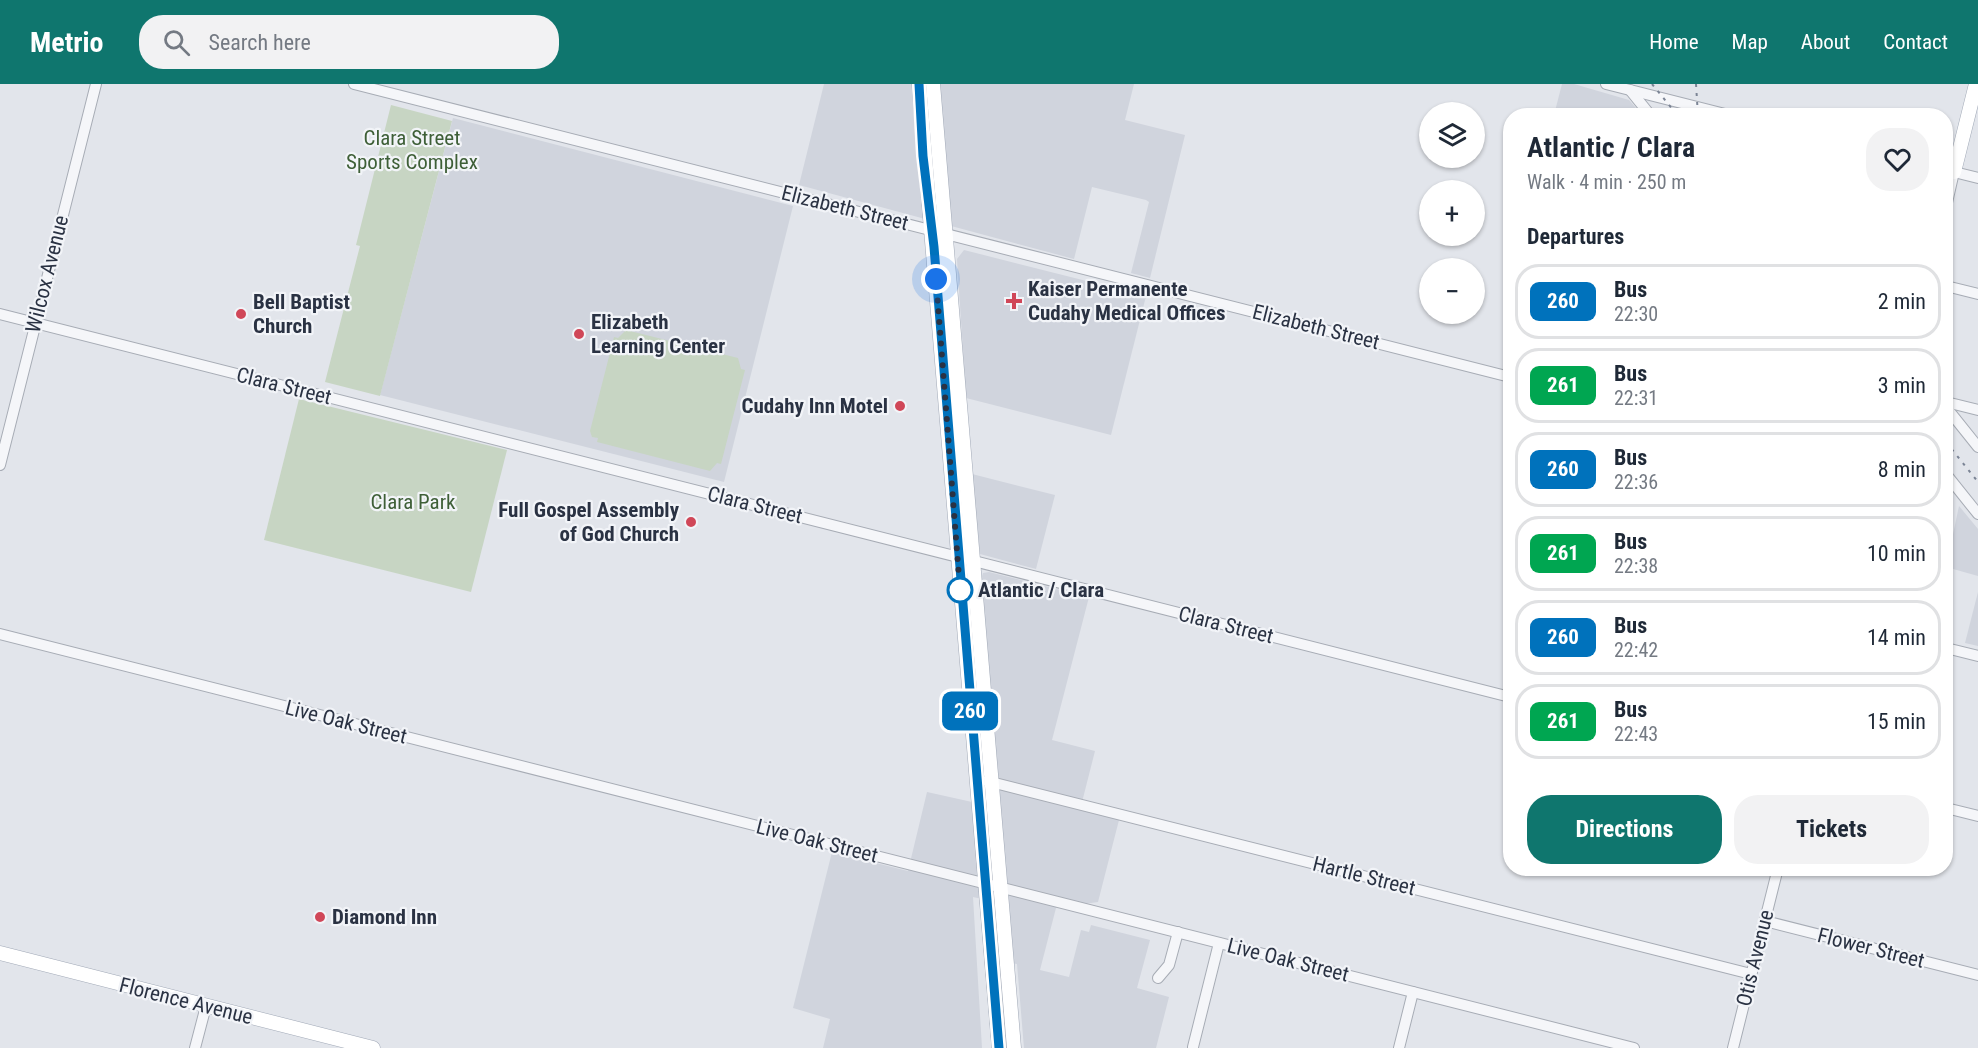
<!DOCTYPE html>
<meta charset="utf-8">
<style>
:root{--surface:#fff;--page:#f2f2f3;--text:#1f2937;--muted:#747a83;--line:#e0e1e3;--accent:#0f766e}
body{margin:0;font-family:"Roboto Condensed",sans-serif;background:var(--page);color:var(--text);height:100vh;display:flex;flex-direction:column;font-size:22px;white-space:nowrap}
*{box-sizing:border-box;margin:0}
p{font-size:20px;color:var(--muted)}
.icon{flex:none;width:33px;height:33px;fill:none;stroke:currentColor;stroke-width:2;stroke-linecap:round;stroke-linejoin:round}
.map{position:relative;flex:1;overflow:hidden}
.drawer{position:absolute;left:1503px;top:24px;width:450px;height:768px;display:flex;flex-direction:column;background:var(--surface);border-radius:24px;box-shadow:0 2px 4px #0004}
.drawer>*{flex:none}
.badge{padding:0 12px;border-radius:9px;font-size:21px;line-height:39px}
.controls{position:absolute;left:1419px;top:18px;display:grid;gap:12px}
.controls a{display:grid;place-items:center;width:66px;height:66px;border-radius:50%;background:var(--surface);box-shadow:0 2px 4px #0004;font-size:30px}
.you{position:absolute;width:30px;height:30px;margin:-15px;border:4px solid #fff;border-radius:50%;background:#1a73e8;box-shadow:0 0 0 9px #1a73e833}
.map>.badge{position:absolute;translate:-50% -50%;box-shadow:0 0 0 3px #fff}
h2{padding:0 24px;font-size:22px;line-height:54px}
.round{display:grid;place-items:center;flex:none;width:63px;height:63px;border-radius:24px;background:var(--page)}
.overview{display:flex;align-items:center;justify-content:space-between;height:102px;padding:0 24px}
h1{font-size:28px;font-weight:700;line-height:45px}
.primary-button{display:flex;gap:12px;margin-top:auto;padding:12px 24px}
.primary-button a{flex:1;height:69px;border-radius:24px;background:var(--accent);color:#fff;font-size:24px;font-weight:700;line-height:69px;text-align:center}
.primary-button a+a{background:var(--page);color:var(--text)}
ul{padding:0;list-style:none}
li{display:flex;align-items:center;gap:18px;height:75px;margin:0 12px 9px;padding:0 12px;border:3px solid var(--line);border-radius:24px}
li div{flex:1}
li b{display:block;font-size:22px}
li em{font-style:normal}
li .badge{min-width:66px;font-weight:700;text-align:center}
header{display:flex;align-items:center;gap:36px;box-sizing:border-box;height:84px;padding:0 30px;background:var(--accent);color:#fff}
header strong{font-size:28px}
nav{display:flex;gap:33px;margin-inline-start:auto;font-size:21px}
.search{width:420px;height:54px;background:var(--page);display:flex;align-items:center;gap:15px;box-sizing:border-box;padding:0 21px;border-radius:24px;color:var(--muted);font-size:22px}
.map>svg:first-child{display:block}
.built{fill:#d0d4dd}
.green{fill:#c7d5c3}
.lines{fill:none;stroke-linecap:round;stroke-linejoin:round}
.minor-casing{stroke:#a7acb5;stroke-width:12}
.major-casing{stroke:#a1a9b7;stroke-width:15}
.minor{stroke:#f5f6f9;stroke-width:10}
.major{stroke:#fff;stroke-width:14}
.rail{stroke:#7b8495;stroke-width:2;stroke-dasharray:3 6;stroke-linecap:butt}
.line-casing{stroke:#fff;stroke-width:14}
.line{stroke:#0072bc;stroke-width:9}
.walk{stroke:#2a3243;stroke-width:6;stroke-dasharray:0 10.8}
.poi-dot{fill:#d04758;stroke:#f2f4f8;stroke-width:2}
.stop-dot{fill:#fff;stroke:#0072bc;stroke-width:3}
.labels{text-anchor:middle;stroke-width:4.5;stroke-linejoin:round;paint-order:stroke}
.park-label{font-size:21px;fill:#3e5f37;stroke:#f2f4f8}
.street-label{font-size:21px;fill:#2a3243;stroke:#f2f4f8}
.poi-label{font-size:21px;font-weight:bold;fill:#2a3243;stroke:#f2f4f8;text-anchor:start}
.stop-label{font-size:21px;font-weight:bold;fill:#2a3243;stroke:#f2f4f8;text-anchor:start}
</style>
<header>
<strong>Metrio</strong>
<div class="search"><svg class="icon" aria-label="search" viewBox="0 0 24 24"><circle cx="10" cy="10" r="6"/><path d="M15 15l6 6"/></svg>Search here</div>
<nav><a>Home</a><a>Map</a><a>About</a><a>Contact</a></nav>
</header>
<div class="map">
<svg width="1978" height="964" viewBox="0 0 1978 964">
<rect width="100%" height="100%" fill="#e2e5eb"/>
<g class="built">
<path d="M824 0H1134L1125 36 1185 51 1150 194 1131 189 1149 118 1146 116 1092 103 1074 175 799 101Z"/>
<path d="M1562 0H1574L1629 16 1642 31H1554Z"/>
<path d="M453 34 793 122 724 398 380 311Z"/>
<path d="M964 166 1146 212 1111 351 966 314 957 175Z"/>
<path d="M972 390 1055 411 1036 485 980 470Z"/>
<path d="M1959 422 1978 445V492L1946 483Z"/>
<path d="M989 488 1089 513 1052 656 1095 667 1080 726 1119 736 1098 818 1056 824 1040 886 1069 893 1081 846 1089 848 1091 841 1150 856 1137 904 1169 913 1156 964H1024L1017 880 1011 879 1009 821 973 813 982 964H823L830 935 793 924 832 768 908 787 927 708 999 724 981 495 983 489Z"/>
<path d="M1978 508V562L1965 559Z"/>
</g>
<g class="green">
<path d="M391 21 452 37 380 312 325 298 360 162 356 161Z"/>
<path d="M626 246 738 274 741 285 745 286 721 380 717 379 710 387 597 358 598 354 592 353 590 347 614 253 618 254Z"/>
<path d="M299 315 507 366 471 508 264 456Z"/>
</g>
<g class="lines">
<defs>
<g id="minor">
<path d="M354 0 1510 293"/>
<path d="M1606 0 1733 32"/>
<path d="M1630 6 1651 32"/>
<path d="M1946 86 1978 94"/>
<path d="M1946 123 1954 88"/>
<path d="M1946 202 1978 210"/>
<path d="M0 230 1510 613"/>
<path d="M1946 318 1978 326"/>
<path d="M1946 323 1978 363"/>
<path d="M0 381 96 0"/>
<path d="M1946 390 1978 430"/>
<path d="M0 550 1634 964"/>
<path d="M1946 564 1978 572"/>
<path d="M987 697 1751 890"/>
<path d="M1946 724 1978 732"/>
<path d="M1765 837 1978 891"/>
<path d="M1158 894 1169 881 1178 848"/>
<path d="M1193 963 1219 859"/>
<path d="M195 964 206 922"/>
<path d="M1399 964 1413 908"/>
<path d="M1733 964 1778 784"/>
</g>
<g id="major">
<path d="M919 0 999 964"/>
<path d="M933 0 1014 964"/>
<path d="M1954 88 1976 0"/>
<path d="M0 869 373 964"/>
</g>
</defs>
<use href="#minor" class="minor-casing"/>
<use href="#major" class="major-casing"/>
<use href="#minor" class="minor"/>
<use href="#major" class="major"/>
<g class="rail">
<path d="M1652 0 1678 32"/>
<path d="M1696 0 1698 32"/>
<path d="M1946 358 1978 398"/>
</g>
</g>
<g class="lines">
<defs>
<path id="line" d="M919 0 923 72 934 163 999 964"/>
</defs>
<use href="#line" class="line-casing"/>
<use href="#line" class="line"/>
<path class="walk" d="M936 195 960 506"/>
</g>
<g class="poi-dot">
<path d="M1011 208h6v6h6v6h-6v6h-6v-6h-6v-6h6z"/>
<circle cx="241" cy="230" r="6"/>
<circle cx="579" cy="250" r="6"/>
<circle cx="900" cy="322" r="6"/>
<circle cx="691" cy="438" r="6"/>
<circle cx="320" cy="833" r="6"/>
</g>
<circle class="stop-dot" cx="960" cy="506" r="12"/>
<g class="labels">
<g class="park-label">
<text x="412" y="61">Clara Street<tspan x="412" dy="24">Sports Complex</tspan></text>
<text x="413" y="425">Clara Park</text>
</g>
<g class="street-label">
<text transform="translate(845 124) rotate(14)" y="7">Elizabeth Street</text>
<text transform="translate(47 190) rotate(-76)" y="7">Wilcox Avenue</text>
<text transform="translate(1316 243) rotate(14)" y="7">Elizabeth Street</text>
<text transform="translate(284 302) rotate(14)" y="7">Clara Street</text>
<text transform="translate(755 421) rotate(14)" y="7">Clara Street</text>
<text transform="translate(1226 541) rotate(14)" y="7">Clara Street</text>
<text transform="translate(346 638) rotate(14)" y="7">Live Oak Street</text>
<text transform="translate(817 757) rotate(14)" y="7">Live Oak Street</text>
<text transform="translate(1364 792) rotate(14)" y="7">Hartle Street</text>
<text transform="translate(1871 864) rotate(14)" y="7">Flower Street</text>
<text transform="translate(1755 874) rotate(-76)" y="7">Otis Avenue</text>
<text transform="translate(1288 876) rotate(14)" y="7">Live Oak Street</text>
<text transform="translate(186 917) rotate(14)" y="7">Florence Avenue</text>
</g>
<g class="poi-label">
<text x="1028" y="212">Kaiser Permanente<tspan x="1028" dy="24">Cudahy Medical Offices</tspan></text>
<text x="253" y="225">Bell Baptist<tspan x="253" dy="24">Church</tspan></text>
<text x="591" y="245">Elizabeth<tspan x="591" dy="24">Learning Center</tspan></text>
<text x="888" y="329" text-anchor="end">Cudahy Inn Motel</text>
<text x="679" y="433" text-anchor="end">Full Gospel Assembly<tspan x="679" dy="24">of God Church</tspan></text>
<text x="332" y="840">Diamond Inn</text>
</g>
<g class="stop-label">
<text x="978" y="513">Atlantic / Clara</text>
</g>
</g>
</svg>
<div class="controls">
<a><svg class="icon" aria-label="layers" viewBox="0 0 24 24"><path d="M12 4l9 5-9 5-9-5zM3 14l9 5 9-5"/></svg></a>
<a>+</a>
<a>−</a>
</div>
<div class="you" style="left:936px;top:195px"></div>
<b class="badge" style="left:970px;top:627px;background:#0072bc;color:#fff">260</b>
<section class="drawer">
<div class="overview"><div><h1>Atlantic / Clara</h1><p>Walk · 4 min · 250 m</p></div><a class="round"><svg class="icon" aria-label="heart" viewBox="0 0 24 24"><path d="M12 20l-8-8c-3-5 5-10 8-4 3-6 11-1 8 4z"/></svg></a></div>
<h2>Departures</h2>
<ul>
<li><span class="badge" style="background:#0072bc;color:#fff">260</span><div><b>Bus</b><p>22:30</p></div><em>2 min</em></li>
<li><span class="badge" style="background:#00a651;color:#fff">261</span><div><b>Bus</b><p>22:31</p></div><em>3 min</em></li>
<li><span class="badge" style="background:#0072bc;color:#fff">260</span><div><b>Bus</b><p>22:36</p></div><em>8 min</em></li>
<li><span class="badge" style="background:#00a651;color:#fff">261</span><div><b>Bus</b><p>22:38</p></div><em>10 min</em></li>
<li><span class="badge" style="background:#0072bc;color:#fff">260</span><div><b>Bus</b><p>22:42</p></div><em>14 min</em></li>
<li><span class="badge" style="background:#00a651;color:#fff">261</span><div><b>Bus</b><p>22:43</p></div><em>15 min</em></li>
</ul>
<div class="primary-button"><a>Directions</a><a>Tickets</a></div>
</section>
</div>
